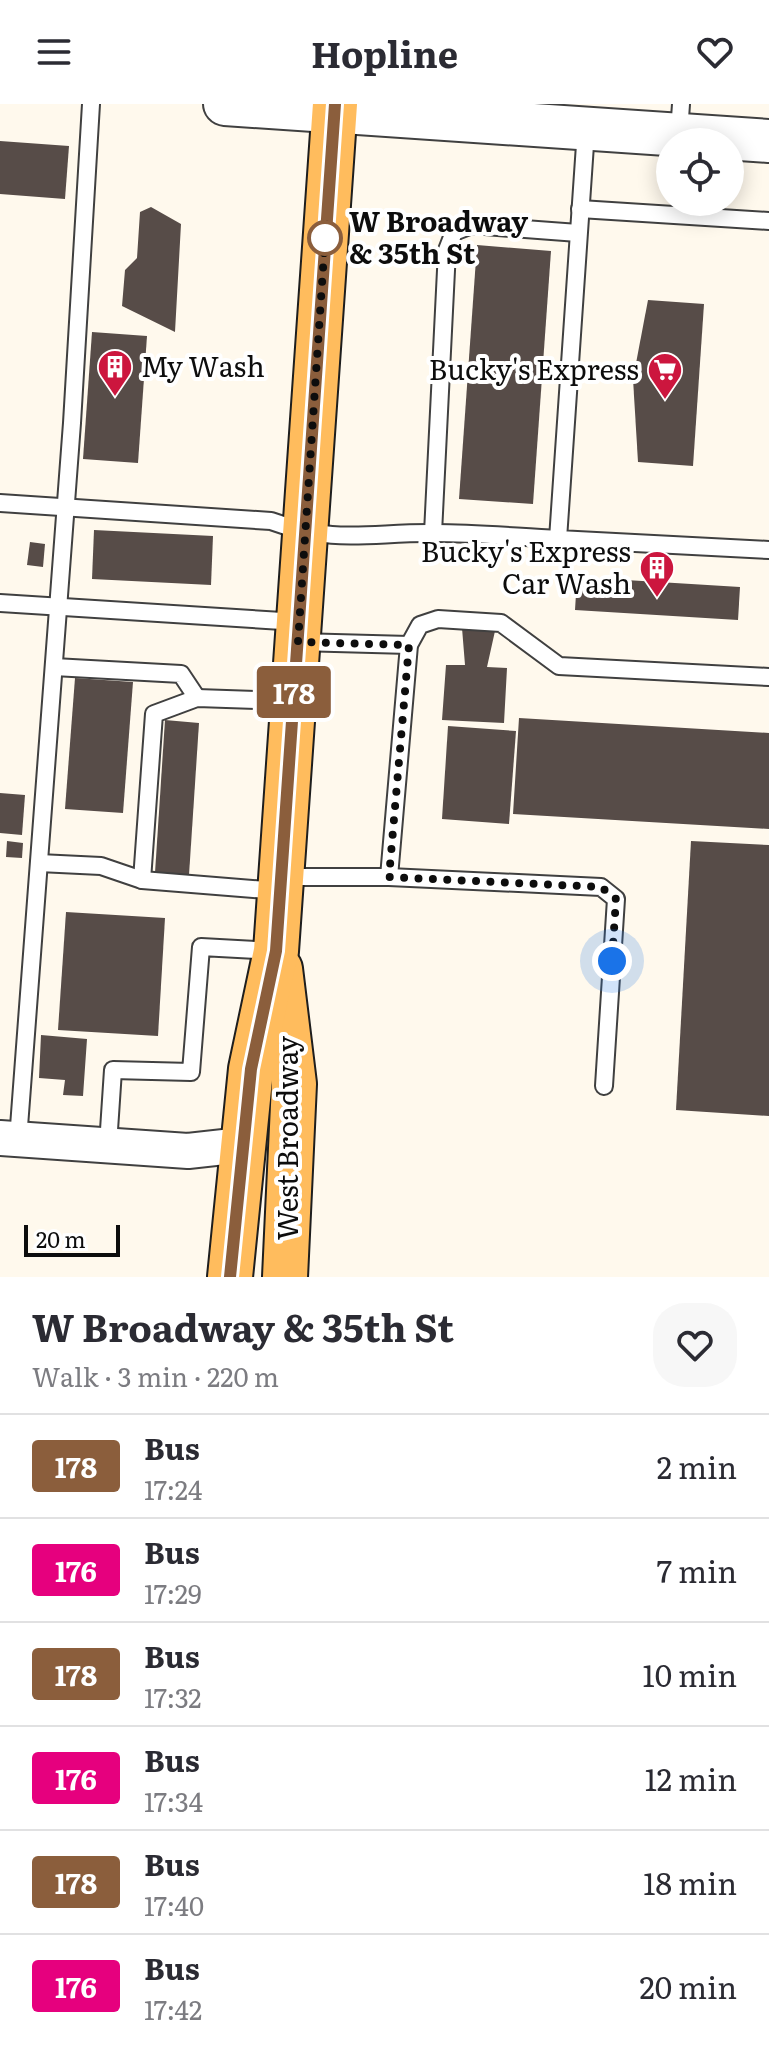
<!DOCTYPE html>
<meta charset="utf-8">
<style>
:root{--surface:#fff;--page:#f7f7f7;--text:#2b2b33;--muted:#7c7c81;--line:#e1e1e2}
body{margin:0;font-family:Literata,serif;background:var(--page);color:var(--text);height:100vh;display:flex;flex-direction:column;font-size:30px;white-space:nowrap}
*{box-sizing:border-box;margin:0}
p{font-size:26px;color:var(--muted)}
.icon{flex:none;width:44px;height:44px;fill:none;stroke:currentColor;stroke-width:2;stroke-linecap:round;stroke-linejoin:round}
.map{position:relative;height:1173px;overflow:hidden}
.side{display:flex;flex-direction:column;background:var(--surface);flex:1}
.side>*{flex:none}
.badge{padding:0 16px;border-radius:6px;font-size:28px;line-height:52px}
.fabs{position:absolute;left:656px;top:24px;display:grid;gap:16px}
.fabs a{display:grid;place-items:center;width:88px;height:88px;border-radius:50%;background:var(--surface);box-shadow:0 4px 20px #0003;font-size:40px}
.scale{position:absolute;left:24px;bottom:20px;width:96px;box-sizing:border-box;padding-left:8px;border:4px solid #0d0d0d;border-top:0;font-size:22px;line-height:28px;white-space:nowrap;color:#0d0d0d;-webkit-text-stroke:6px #fff;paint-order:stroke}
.you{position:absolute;width:40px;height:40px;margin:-20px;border:6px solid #fff;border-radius:50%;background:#1a73e8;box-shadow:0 0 0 12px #1a73e833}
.map>.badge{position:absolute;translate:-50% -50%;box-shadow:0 0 0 4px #fff}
.round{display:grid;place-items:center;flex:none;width:84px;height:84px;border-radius:32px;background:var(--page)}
.overview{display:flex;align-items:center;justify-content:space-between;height:136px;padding:0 32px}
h1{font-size:38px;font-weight:700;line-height:60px}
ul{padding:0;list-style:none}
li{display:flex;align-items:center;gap:24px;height:104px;padding:0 32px;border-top:2px solid var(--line)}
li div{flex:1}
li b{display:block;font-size:30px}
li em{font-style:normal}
li .badge{min-width:88px;font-weight:700;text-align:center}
header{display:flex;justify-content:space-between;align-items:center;height:104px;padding:0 32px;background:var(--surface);font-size:36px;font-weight:700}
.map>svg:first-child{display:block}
.building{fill:#574c48}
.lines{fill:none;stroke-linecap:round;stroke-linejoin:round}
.service-casing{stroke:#404040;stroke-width:20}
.minor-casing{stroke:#404040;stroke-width:38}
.tertiary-casing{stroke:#404040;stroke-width:46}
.primary-casing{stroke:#1e1e1e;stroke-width:48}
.service{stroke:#fff;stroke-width:16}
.minor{stroke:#fff;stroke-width:34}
.tertiary{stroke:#fff;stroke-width:42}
.primary{stroke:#ffbc5d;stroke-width:44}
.line-casing{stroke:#fff;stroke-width:18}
.line{stroke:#8b5e3c;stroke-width:12}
.walk{stroke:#0d0d0d;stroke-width:8;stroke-dasharray:0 14.4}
.stop-dot{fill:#fff;stroke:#8b5e3c;stroke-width:4}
.labels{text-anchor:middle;stroke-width:8;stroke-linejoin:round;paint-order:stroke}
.stop-label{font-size:28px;font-weight:bold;fill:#0d0d0d;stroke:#fff;text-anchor:start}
.poi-label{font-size:28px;fill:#0d0d0d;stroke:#fff;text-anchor:end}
.street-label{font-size:28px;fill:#0d0d0d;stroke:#fff}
</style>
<header><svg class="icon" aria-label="menu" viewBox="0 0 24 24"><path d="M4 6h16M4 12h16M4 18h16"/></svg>Hopline<svg class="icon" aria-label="heart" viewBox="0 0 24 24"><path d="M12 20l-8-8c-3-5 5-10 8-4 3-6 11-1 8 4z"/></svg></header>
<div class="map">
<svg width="769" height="1173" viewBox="0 0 769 1173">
<rect width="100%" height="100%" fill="#fff9ed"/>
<g class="building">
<path d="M0 37 69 42 65 95 0 90Z"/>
<path d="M151 103 181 120 175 228 122 202 125 166 137 154 140 108Z"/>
<path d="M477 141 551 147 533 400 459 395Z"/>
<path d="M648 196 704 200 693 362 638 358 633 275Z"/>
<path d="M92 228 147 232 138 359 83 355Z"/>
<path d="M94 426 213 432 211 481 92 475Z"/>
<path d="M30 438 45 440 43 463 27 461Z"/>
<path d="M577 473 740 483 738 516 575 506Z"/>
<path d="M462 524 495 527 487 563 507 564 504 619 442 616 446 561H465Z"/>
<path d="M75 574 133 578 123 709 65 705Z"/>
<path d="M519 614 769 629V725L513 710Z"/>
<path d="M165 616 199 619 189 771 155 769Z"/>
<path d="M448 622 516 627 509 720 442 715Z"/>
<path d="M0 689 25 691 22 731 0 729Z"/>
<path d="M7 737 23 739 22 754 6 753Z"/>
<path d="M691 737 769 741V1012L676 1006Z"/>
<path d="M66 808 165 814 158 932 58 926Z"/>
<path d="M41 931 87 935 83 992 63 991 65 976 39 974Z"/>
</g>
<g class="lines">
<defs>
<g id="service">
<path d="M586 26 558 435 769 446"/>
<path d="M679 29 681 0"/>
<path d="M580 105 769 117"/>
<path d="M0 399 271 417C336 441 371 428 435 429 476 429 517 433 558 435"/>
<path d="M433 429 447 146 454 128 472 121 578 129"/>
<path d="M0 499 298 518"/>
<path d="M298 538 409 541"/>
<path d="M54 563 181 570 197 594"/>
<path d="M39 759 101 762 142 776 278 787"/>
<path d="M282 773H389L601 783 616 795 604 982"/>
<path d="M389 773 409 541 420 521 438 515 501 519 559 562 769 573"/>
<path d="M142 776 154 610 197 594 291 597"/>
<path d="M18 1036 72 319 91 0"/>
<path d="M108 1041 113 966 191 968 201 843 272 847"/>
</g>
<path id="minor" d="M0 1034 188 1047 242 1041"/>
<path id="tertiary" d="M225 0 769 37"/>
<g id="primary">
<path d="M280 865 294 980 285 1173"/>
<path d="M230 1173 251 965 276 847 335 0"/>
</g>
</defs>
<use href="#service" class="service-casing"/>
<use href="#minor" class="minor-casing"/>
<use href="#tertiary" class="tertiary-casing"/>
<use href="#primary" class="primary-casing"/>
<use href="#service" class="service"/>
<use href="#minor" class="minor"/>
<use href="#tertiary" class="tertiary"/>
<use href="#primary" class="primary"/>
</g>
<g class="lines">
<defs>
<path id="line" d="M230 1173 251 965 276 847 335 0"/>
</defs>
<use href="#line" class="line-casing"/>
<use href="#line" class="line"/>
<path class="walk" d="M325 134 326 120 298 538 409 541 389 773 601 783 616 795 612 857"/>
</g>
<defs>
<symbol id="building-pin" viewBox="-11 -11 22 30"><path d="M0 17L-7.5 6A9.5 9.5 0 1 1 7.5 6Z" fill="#cc163e" stroke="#fff"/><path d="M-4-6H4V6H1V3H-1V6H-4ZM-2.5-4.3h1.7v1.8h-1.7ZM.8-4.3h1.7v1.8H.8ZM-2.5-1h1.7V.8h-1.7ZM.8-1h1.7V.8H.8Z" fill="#fff"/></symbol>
<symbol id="supermarket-pin" viewBox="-11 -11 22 30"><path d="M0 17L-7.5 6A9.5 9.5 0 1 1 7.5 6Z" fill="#cc163e" stroke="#fff"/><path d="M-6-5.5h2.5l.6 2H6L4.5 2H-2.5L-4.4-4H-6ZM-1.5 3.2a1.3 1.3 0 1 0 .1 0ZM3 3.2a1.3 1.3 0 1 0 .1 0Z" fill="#fff"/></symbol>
</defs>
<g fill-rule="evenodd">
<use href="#building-pin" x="95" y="243" width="40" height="54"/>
<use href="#supermarket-pin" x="645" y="246" width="40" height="54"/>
<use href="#building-pin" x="637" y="444" width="40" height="54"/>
</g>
<circle class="stop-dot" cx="325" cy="134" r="16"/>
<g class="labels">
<g class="stop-label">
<text x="349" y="128">W Broadway<tspan x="349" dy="32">&amp; 35th St</tspan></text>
</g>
<g class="poi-label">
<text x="141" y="273" text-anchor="start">My Wash</text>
<text x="639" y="276">Bucky's Express</text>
<text x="631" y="458">Bucky's Express<tspan x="631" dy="32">Car Wash</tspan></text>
</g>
<g class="street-label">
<text transform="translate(288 1034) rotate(-90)" y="10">West Broadway</text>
</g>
</g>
</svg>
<div class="fabs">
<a><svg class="icon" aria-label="locate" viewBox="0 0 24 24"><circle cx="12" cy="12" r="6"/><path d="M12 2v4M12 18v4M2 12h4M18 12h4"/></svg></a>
</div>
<div class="scale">20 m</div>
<div class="you" style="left:612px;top:857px"></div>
<b class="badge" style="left:294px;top:588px;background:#8b5e3c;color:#fff">178</b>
</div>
<section class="side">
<div class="overview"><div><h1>W Broadway &amp; 35th St</h1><p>Walk · 3 min · 220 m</p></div><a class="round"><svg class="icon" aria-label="heart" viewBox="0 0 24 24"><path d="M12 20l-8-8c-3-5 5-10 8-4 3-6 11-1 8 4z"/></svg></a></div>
<ul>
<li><span class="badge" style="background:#8b5e3c;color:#fff">178</span><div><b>Bus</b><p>17:24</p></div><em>2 min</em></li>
<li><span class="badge" style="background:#e6007e;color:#fff">176</span><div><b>Bus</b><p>17:29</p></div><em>7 min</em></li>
<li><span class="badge" style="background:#8b5e3c;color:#fff">178</span><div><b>Bus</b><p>17:32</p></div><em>10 min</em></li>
<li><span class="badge" style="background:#e6007e;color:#fff">176</span><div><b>Bus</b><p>17:34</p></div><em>12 min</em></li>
<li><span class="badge" style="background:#8b5e3c;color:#fff">178</span><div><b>Bus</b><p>17:40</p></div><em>18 min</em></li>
<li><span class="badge" style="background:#e6007e;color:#fff">176</span><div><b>Bus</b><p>17:42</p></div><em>20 min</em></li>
</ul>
</section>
